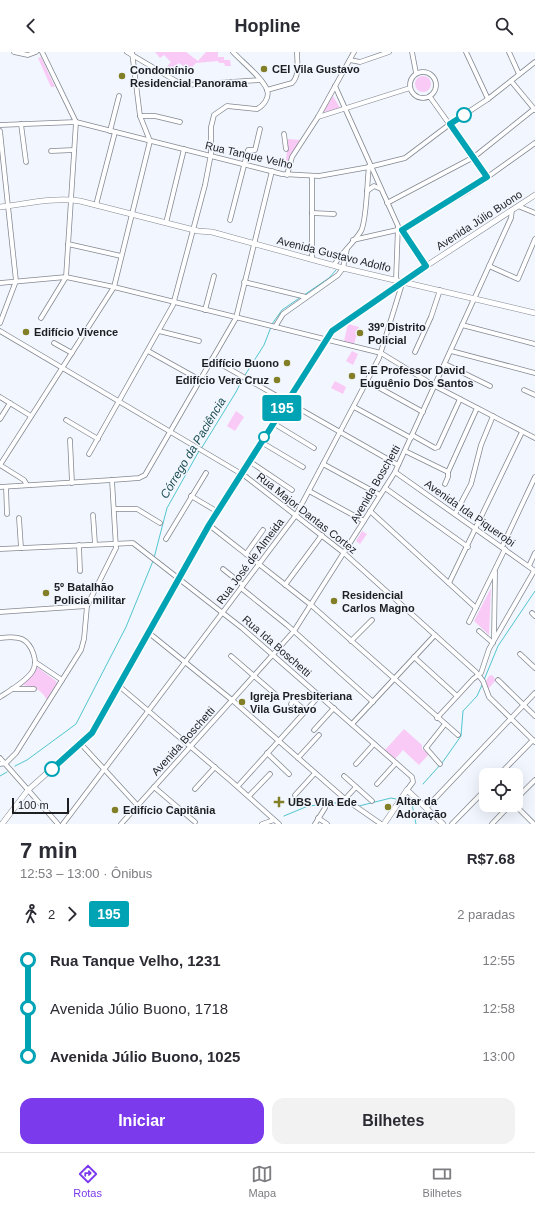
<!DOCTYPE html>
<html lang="pt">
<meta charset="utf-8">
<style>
:root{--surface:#fff;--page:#f2f2f3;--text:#2b2b33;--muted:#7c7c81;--line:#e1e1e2;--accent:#7c3aed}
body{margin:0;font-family:Arial,sans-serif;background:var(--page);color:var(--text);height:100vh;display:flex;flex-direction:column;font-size:15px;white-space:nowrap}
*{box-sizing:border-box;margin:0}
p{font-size:13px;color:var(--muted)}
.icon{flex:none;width:22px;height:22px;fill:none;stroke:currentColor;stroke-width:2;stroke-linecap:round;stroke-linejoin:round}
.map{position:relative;height:772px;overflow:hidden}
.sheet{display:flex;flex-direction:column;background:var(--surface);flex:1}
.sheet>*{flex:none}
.badge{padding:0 8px;border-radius:3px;font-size:14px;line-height:26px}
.fabs{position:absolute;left:479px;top:716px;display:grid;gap:8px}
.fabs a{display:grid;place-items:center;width:44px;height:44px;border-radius:8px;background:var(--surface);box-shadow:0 4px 16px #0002;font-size:20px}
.scale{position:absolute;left:12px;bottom:10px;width:57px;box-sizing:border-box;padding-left:4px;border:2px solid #1d1f22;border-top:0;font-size:11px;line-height:14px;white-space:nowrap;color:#1d1f22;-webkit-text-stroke:3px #f2f6fe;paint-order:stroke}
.map>.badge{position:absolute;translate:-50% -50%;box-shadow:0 0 0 2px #fff}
.legs{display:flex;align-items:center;gap:6px;height:44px;padding:0 20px;font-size:13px}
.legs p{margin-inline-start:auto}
.overview{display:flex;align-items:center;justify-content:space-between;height:68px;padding:0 20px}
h1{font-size:22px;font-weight:700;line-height:30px}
.cta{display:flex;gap:8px;margin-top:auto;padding:8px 20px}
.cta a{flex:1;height:46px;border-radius:12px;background:var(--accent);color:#fff;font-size:16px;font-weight:700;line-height:46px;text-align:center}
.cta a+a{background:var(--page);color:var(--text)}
ul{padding:0 20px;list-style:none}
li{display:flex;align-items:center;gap:14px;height:48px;font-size:15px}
li i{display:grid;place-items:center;width:6px;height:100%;margin:0 5px;background:currentColor}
li i::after{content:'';width:10px;height:10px;margin:-5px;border:3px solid;border-radius:50%;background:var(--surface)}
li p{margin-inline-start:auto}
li:first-child i{background:linear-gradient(#0000 50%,currentColor 0)}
li:last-child i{background:linear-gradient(currentColor 50%,#0000 0)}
header{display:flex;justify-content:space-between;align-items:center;height:52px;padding:0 20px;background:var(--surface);font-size:18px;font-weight:700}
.tab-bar{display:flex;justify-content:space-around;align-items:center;height:56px;border-top:1px solid var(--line);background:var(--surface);font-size:11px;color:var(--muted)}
.tab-bar a{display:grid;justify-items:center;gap:2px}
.tab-bar .active{color:var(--accent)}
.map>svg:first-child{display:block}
.green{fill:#facaf6}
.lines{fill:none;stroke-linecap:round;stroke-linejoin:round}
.stream{stroke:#51c6d0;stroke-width:1}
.minor-casing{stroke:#848891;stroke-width:5.5}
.major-casing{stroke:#848891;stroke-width:6}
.minor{stroke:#fff;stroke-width:4}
.major{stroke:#fff;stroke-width:5}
.line-1-casing{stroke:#fff;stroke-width:9}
.line-1{stroke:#00a3b4;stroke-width:6}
.poi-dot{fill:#827f27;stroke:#f2f6fe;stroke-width:1.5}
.stop-1-dot{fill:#fff;stroke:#00a3b4;stroke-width:2}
.labels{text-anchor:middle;stroke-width:3;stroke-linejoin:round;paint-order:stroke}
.poi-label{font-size:11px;font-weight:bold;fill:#1d1f22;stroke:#f2f6fe;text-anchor:start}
.street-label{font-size:11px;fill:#1d1f22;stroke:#f2f6fe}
.water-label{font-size:12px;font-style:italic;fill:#194d51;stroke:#f2f6fe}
</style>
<header><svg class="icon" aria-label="back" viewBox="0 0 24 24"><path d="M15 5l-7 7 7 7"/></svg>Hopline<svg class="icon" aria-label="search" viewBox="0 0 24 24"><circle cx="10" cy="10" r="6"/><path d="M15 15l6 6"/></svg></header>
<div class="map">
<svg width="535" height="772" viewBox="0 0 535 772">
<rect width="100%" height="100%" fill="#f2f6fe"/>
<g class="green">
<path d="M155 0H186L198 9 206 0H218V5H224V8H230L231 14H225L224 11H219L218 9 196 11 189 18 179 11 167 23 162 20 171 10 164 3 160 6Z"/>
<path d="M41 5 55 35H51L38 6Z"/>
<circle cx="423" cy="32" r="8"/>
<path d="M333 44 340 56 324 60V59Z"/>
<path d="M288 87 301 88 289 109H286Z"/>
<path d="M348 272 359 275 354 292 344 289Z"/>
<path d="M352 299 358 302 353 313 346 309Z"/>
<path d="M335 329 346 335 343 342 331 336Z"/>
<path d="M236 359 244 365 235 379 227 374Z"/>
<path d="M362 479 367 482 360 492 356 489Z"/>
<path d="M491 536 489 583 474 569Z"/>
<path d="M37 615 56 629 57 631 47 648C41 637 34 634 21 633L28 628Z"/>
<path d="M492 623 496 628 488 637 486 629 489 624Z"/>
<path d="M404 677 422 693V697L429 702 419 713 403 698 395 707 385 698Z"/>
</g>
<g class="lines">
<g class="stream">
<path d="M304 243 329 226 336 218"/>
<path d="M272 272 282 258 301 245"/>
<path d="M245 323 264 293 271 275"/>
<path d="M201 397 236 340 243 326"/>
<path d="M154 506 167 456 199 399"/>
<path d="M484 628 498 594 535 539"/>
<path d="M442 711 461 684 463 659 477 644 482 633"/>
<path d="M15 714 27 708 76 672 126 575 153 509"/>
<path d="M0 724 7 720"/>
<path d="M423 732 440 713"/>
<path d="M411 747 416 772"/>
<path d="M359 754 391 746 396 747"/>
<path d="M284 764 308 754 345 750"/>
</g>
<defs>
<g id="minor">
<path d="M14 0 28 3 36 0"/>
<path d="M127 0 181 32 187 33 260 28"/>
<path d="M412 0 416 21"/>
<path d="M466 0 488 47"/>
<path d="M509 0 519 22"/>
<path d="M350 8 360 10 389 0"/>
<circle cx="423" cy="33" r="13"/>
<path d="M511 29 535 58"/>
<path d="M335 34 398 174 396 228"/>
<path d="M267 38 292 31C300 23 297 10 297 0"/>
<path d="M430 45 487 125"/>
<path d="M140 64H155L180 70"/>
<path d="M318 65 410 36"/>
<path d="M21 72 26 110"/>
<path d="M0 73 76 70 282 122 319 124 369 115 405 106 450 72 488 47 535 10"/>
<path d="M0 79 16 229 0 271"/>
<path d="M110 79 119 44"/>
<path d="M284 82 286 97"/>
<path d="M51 99 74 98"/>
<path d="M287 123 292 105 318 65 354 0"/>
<path d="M367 139 374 134 381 137"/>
<path d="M387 151 474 105 534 57"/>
<path d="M96 153 115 80"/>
<path d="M518 154 535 161"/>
<path d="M312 161 334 162"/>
<path d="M230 168 248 98H255L260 77"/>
<path d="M166 171 184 97"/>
<path d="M402 178 426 214"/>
<path d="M353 188 406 176 468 139 535 91"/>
<path d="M68 192 121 204"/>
<path d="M312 207V124"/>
<path d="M334 213C342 200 353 192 361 179 367 168 367 128 369 114"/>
<path d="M489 214 518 227 535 187"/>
<path d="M244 230 306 245"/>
<path d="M0 231 66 225 114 235 381 301 435 334 535 386"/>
<path d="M205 258 214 224"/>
<path d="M41 266 66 225 76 70 42 0"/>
<path d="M462 273 535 292"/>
<path d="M275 275 283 262 338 223 343 216 347 197"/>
<path d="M0 279 245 424 344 501 476 620 483 629 489 645 535 690"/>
<path d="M159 279 199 289"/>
<path d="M54 291 72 301"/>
<path d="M148 299 200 328"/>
<path d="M451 299 535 321"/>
<path d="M415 300 431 265 440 238"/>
<path d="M212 307 398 413"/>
<path d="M445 312 490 334"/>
<path d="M367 329 423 360"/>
<path d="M524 338 535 343"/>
<path d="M0 345 31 364"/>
<path d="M354 355 411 386"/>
<path d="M0 367 10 351"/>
<path d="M66 368 98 387"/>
<path d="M273 371 314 396"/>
<path d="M412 383 435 396 438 395 460 347"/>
<path d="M70 388 72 431"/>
<path d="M261 390 303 415"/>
<path d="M405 399 448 420"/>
<path d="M89 402 173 253 205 133 211 102V75L214 63 227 54 257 57C263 54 270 46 267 38 264 27 241 9 233 0"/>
<path d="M249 409 292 438"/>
<path d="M323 412 380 443"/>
<path d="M0 413 114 235 150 89 140 64 132 0"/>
<path d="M0 413 24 428 27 433"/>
<path d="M395 420 535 519"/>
<path d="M445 432 448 425V420L477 356"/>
<path d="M0 435 112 428 139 426 145 423 236 266 272 119"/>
<path d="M6 435 7 462"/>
<path d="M385 436 468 495"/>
<path d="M309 439 364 469"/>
<path d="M191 444 218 460"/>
<path d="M114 457H137L160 471"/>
<path d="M370 459 476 556"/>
<path d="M455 462 471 432 481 393 493 364"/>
<path d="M93 463 95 492"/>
<path d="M19 466 21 496"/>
<path d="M209 473 311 553 458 683"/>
<path d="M166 487 206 421"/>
<path d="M79 493 80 519"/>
<path d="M502 495 535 425"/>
<path d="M0 497 133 491 242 576 412 725 413 730 407 738"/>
<path d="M246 502 263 478"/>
<path d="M529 514 535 501"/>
<path d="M223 517 243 533"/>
<path d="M449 531 522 380"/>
<path d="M285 533 322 483"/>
<path d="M241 536 287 573 373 650"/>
<path d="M0 560 87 554"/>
<path d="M532 561 535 564"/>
<path d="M469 570 505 497"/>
<path d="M479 579 493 591"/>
<path d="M149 581 232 648 345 747 381 772"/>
<path d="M0 586C7 585 15 584 22 587 32 592 39 610 32 620 25 630 11 638 0 645"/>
<path d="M494 587 495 520"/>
<path d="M351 589 372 568"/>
<path d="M520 602 535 616"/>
<path d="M231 604 275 642"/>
<path d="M414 605 457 644"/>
<path d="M35 610 62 628"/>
<path d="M498 628 535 664"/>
<path d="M119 634 231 729 279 772"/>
<path d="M12 637H34"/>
<path d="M293 648 306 659"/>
<path d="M291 652 296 645"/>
<path d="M437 666 473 627 481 621 489 597 534 519"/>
<path d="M352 672 435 583"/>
<path d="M314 678 334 656"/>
<path d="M81 692 138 754"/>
<path d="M267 701 289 722"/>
<path d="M0 706 58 772"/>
<path d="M298 706 319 683"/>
<path d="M0 712 6 711 16 701 81 598 84 587 87 554 116 496 112 428"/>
<path d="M356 712 374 692"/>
<path d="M440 712 426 696 445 672"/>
<path d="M499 723 533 688"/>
<path d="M344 724 372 749"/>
<path d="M377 732 396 711"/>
<path d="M238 734 320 643"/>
<path d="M154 735 195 770"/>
<path d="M195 737 215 715"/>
<path d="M295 743 315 721"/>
<path d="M249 744 270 722"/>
<path d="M345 747 356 735"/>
<path d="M516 747 535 728"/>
<path d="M515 753 534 772"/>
<path d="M426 756 535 641"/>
<path d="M318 766 327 772"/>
<path d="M63 772 296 463 379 306 403 229"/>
<path d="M121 772 294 579 395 420 511 166 512 158"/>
<path d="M262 772 274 768"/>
<path d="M315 772 325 756"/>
<path d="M452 772 486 737"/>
<path d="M492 772 510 753"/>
</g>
<g id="major">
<path d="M0 155C26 152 54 145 80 149L198 179 212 180 343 216 535 261"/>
<path d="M2 772 28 738 92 681 209 473 331 279 394 235 535 143"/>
<path d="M384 772 407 738 443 772"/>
</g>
</defs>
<use href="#minor" class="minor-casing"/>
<use href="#major" class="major-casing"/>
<use href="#minor" class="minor"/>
<use href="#major" class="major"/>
</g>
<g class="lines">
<defs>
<path id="line-1" d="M52 717 92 681 209 473 332 279 426 214 402 178 487 125 450 72 464 63"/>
</defs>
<use href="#line-1" class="line-1-casing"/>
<use href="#line-1" class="line-1"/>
</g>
<g class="poi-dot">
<circle cx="264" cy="17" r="4"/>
<circle cx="122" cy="24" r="4"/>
<circle cx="26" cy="280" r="4"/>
<circle cx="360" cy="281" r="4"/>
<circle cx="287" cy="311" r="4"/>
<circle cx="352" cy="324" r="4"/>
<circle cx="277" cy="328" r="4"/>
<circle cx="46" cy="541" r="4"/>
<circle cx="334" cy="549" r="4"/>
<circle cx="242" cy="650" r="4"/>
<path d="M277 744h4v4h4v4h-4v4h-4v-4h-4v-4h4z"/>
<circle cx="388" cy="755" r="4"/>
<circle cx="115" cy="758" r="4"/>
</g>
<g class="stop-1-dot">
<circle cx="464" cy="63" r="7"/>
<circle cx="264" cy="385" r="5"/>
<circle cx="52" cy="717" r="7"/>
</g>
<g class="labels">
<g class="poi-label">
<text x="272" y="21">CEI Vila Gustavo</text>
<text x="130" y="22">Condomínio<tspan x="130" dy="13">Residencial Panorama</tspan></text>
<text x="368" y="279">39º Distrito<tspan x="368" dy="13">Policial</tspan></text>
<text x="34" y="284">Edifício Vivence</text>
<text x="279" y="315" text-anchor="end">Edifício Buono</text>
<text x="360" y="322">E.E Professor David<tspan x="360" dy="13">Euguênio Dos Santos</tspan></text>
<text x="269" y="332" text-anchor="end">Edifício Vera Cruz</text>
<text x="54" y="539">5º Batalhão<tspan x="54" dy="13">Policia militar</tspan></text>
<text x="342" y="547">Residencial<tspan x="342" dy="13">Carlos Magno</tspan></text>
<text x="250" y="648">Igreja Presbiteriana<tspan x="250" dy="13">Vila Gustavo</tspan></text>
<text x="396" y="753">Altar da<tspan x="396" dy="13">Adoração</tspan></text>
<text x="288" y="754">UBS Vila Ede</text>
<text x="123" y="762">Edifício Capitânia</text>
</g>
<g class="street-label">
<text transform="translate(249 103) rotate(13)" y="4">Rua Tanque Velho</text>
<text transform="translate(479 168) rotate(-33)" y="4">Avenida Júlio Buono</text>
<text transform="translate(334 202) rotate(14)" y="4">Avenida Gustavo Adolfo</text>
<text transform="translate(375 432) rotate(-60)" y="4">Avenida Boschetti</text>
<text transform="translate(307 461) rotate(38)" y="4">Rua Major Dantas Cortez</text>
<text transform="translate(470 461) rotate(35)" y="4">Avenida Ida Piquerobi</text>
<text transform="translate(250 509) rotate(-53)" y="4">Rua José de Almeida</text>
<text transform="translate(277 594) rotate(41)" y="4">Rua Ida Boschetti</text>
<text transform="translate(183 689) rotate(-48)" y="4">Avenida Boschetti</text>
</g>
<g class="water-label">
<text transform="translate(193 396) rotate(-59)" y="4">Córrego da Paciência</text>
</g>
</g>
</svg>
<div class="fabs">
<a><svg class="icon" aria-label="locate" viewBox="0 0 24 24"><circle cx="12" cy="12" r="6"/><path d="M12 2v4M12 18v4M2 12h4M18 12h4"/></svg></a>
</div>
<div class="scale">100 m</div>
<b class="badge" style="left:282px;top:356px;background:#00a3b4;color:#fff">195</b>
</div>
<section class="sheet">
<div class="overview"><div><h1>7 min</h1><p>12:53 – 13:00 · Ônibus</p></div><b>R$7.68</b></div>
<div class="legs"><svg class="icon" aria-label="walk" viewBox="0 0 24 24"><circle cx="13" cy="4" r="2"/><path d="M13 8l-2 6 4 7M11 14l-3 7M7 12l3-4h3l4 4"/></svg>2<svg class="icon" aria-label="forward" viewBox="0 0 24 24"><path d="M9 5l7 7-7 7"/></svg><b class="badge" style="background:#00a3b4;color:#fff">195</b><p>2 paradas</p></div>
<ul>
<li><i style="color:#00a3b4"></i><b>Rua Tanque Velho, 1231</b><p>12:55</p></li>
<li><i style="color:#00a3b4"></i><span>Avenida Júlio Buono, 1718</span><p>12:58</p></li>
<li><i style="color:#00a3b4"></i><b>Avenida Júlio Buono, 1025</b><p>13:00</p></li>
</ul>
<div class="cta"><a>Iniciar</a><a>Bilhetes</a></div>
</section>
<nav class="tab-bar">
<a class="active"><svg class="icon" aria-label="directions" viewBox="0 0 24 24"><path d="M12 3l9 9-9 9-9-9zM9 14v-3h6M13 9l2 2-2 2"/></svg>Rotas</a>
<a><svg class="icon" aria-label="map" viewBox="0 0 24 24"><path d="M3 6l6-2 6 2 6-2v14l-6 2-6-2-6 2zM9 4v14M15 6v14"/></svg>Mapa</a>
<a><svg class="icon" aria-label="tickets" viewBox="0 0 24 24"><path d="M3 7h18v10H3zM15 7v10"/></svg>Bilhetes</a>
</nav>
